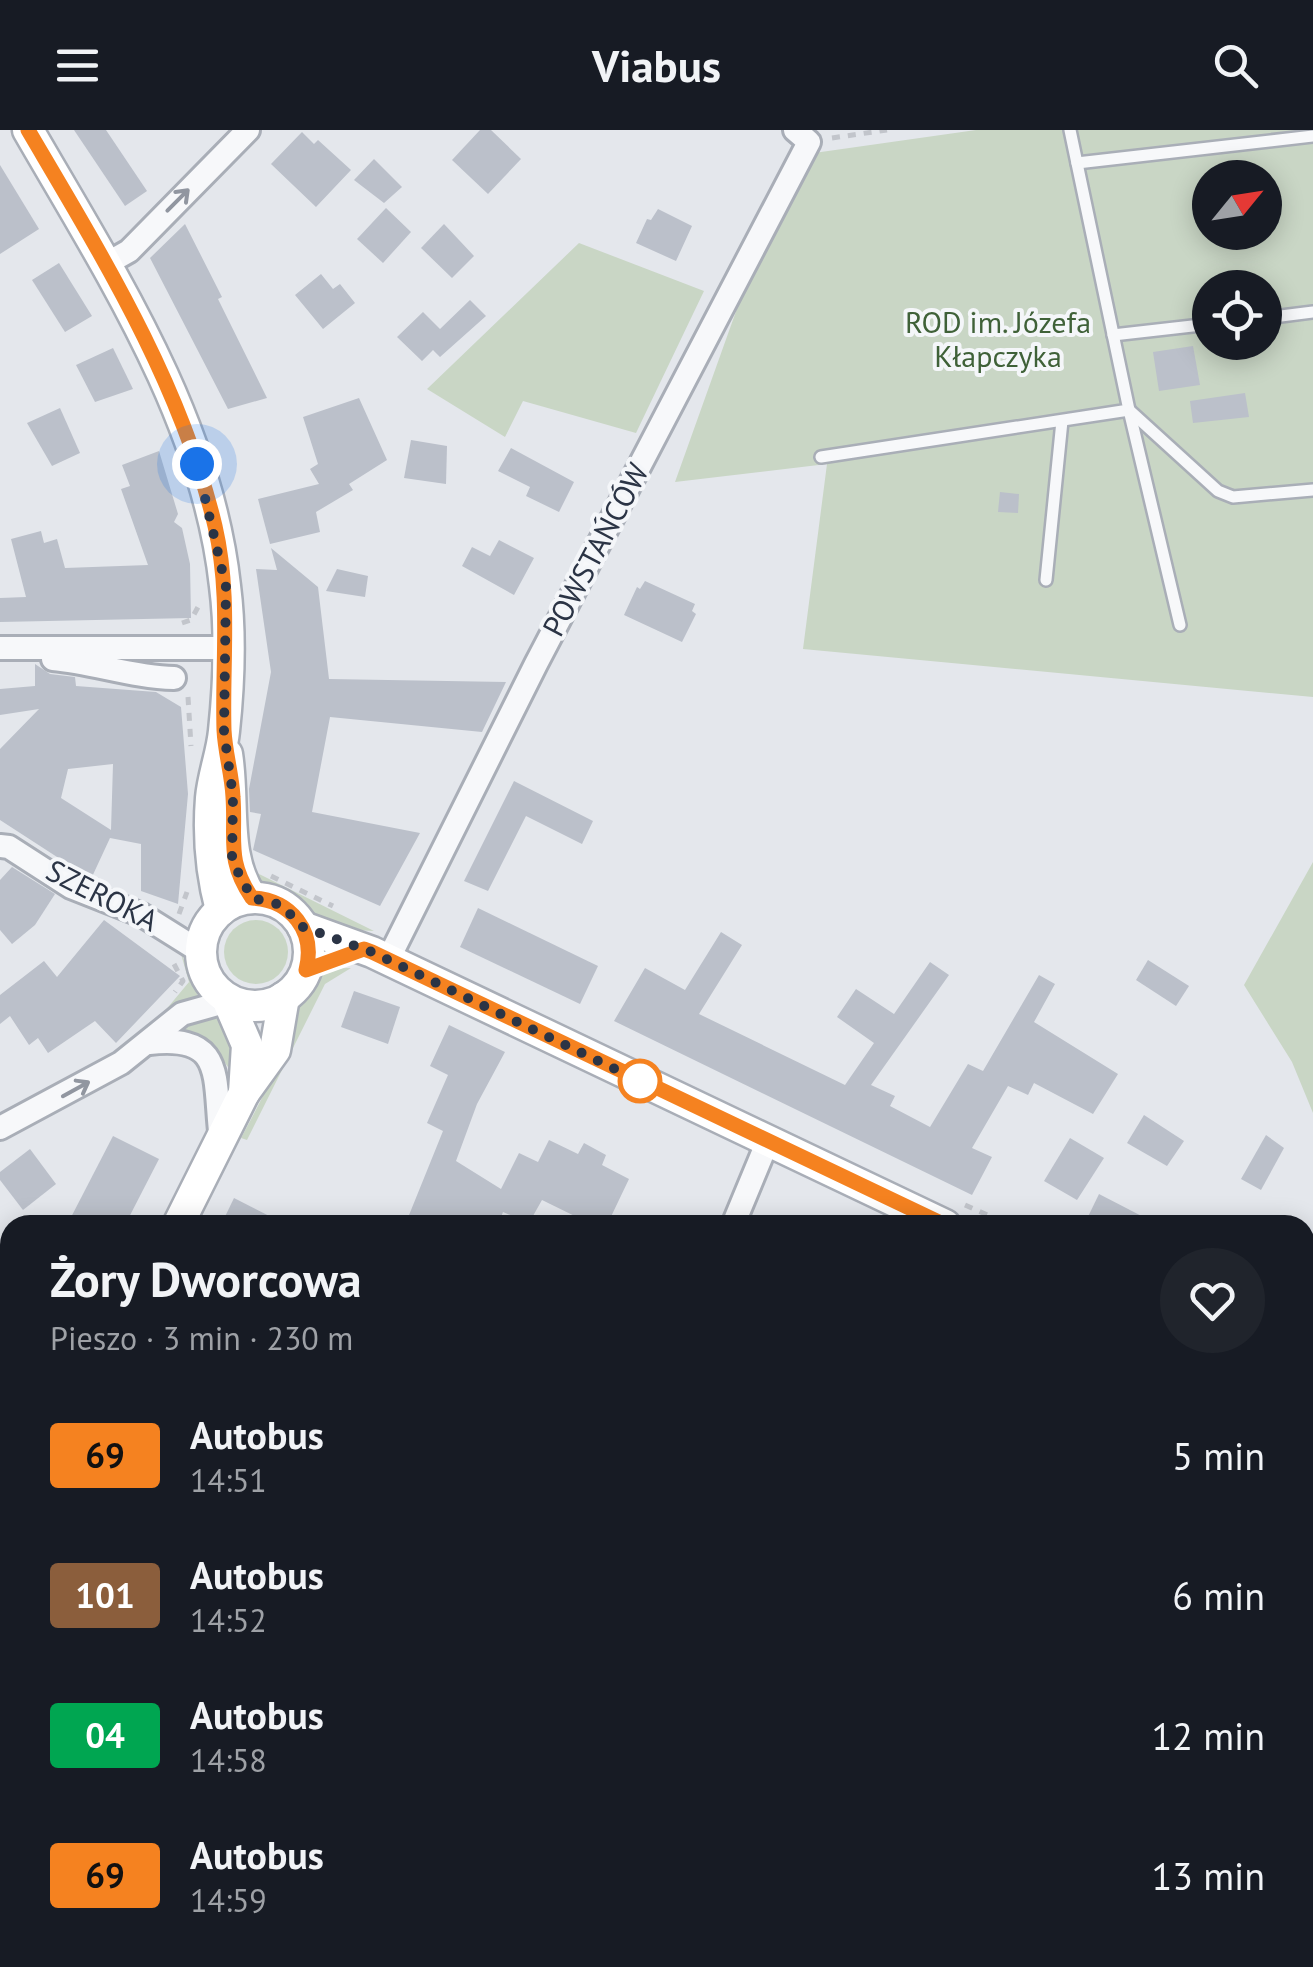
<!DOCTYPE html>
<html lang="pl">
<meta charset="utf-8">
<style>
:root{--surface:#171b24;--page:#20242c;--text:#f1f3f6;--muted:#9ea1a6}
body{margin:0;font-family:"PT Sans",sans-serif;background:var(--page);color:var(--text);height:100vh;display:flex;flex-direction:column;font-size:38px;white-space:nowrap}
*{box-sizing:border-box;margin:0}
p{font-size:32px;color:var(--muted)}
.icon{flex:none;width:55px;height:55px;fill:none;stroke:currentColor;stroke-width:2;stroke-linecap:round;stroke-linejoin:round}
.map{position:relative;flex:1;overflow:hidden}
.panel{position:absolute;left:0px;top:1085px;width:1315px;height:752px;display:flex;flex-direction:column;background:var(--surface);border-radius:30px 30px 0 0;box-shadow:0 5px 25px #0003}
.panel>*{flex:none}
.badge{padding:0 20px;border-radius:8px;font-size:35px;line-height:65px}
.needle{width:65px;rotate:60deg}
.fabs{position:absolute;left:1192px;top:30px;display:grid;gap:20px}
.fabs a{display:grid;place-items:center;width:90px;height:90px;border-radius:50%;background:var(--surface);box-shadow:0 5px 25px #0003;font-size:50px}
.you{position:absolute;width:50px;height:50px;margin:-25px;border:8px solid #fff;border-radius:50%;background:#1a73e8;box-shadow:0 0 0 15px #1a73e833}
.map>.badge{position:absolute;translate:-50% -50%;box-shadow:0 0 0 5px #fff}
.round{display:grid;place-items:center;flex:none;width:105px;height:105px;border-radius:52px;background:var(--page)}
.overview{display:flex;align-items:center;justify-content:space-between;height:170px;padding:0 50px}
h1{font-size:48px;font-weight:700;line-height:75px}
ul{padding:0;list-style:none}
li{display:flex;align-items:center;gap:30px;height:140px;padding:0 50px}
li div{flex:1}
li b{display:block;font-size:38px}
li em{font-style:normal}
li .badge{min-width:110px;font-weight:700;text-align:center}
header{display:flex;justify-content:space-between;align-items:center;height:130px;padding:0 50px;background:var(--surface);font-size:45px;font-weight:700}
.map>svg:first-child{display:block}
.green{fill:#c9d6c5;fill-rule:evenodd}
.building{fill:#bbc0ca;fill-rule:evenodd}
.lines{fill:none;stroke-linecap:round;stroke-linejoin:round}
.lane-casing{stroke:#a9aeb7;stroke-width:16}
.street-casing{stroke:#a9aeb7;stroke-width:28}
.secondary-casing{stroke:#a9aeb7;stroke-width:35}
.primary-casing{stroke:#a3abb8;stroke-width:40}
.path{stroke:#c2c5cb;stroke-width:5;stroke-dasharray:8 8;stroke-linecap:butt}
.lane{stroke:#f7f8fa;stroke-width:11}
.street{stroke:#f7f8fa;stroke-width:22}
.secondary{stroke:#fff;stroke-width:30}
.primary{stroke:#fff;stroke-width:35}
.oneway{stroke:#9196a0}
.line-casing{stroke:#fff;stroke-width:22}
.line{stroke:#f58220;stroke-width:15}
.walk{stroke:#2b3445;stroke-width:10;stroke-dasharray:0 18}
.stop-dot{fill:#fff;stroke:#f58220;stroke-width:5}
.labels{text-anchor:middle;stroke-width:8;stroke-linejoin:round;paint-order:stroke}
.park-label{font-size:30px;fill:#3f6138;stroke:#f4f6f9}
.street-label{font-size:30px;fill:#2b3445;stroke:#f4f6f9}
</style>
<header><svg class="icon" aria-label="menu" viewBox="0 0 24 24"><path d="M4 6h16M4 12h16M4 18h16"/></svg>Viabus<svg class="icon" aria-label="search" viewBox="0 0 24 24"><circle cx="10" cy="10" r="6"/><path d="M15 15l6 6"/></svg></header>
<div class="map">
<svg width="1313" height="1837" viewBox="0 0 1313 1837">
<rect width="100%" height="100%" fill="#e4e7ec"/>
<g class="green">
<path d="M976 0H1313V567L803 519 827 334 675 352 739 173 814 23ZM1210 48H1265V102H1210ZM1210 158H1265V212H1210Z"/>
<path d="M579 113 704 161 636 303 523 271 505 307 427 259Z"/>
<path d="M1313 732V983L1292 932 1244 855Z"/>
<path d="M249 739 374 801 354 800 311 784 294 766 260 754Z"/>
<circle cx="256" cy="822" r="32"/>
<path d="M179 817 198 866 159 888 189 852Z"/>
<path d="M351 838 325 854 247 1010 241 1008C256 980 271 952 283 922 297 889 302 835 351 838Z"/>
<path d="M202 889H221L232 906 231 941 208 910 180 901Z"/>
<path d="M1313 1416V1837H1190L1193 1828H1305V1444Z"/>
</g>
<g class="building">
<path d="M74 0H106L147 61 125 76Z"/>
<path d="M480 0H491L521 29 488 64 452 30Z"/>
<path d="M302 2 314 14 318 10 351 40 316 77 271 34Z"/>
<path d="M374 29 402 57 384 73 354 50Z"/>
<path d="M0 35 39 99 0 124Z"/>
<path d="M386 78 411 102 383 133 357 109Z"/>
<path d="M658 79 692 96 676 131 636 113 647 89 651 90Z"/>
<path d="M185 94 222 167 218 169 267 268 228 279 150 128Z"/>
<path d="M444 94 474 126 452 148 421 118Z"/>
<path d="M59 133 92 186 65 202 32 150Z"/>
<path d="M321 144 333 159 340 154 355 173 323 199 295 165Z"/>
<path d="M470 170 486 186 440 227 433 220 422 231 397 207 423 182 440 199Z"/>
<path d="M1193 216 1200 255 1159 261 1153 222Z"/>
<path d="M113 218 133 259 95 272 76 235Z"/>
<path d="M1245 263 1249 287 1193 293 1190 271Z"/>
<path d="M359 268 387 330 349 354 353 360 316 382 320 402 270 414 258 369 319 354 310 339 318 334 303 287Z"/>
<path d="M60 278 80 323 52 336 27 293Z"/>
<path d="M411 310 447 316 446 354 404 348Z"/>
<path d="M511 318 574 352 559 382 526 366 530 357 498 341Z"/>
<path d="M159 321 178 384 174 392 182 398 190 434 191 488 0 492V468L26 467 11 409 41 401 44 413 57 409 65 438 148 435 121 359 130 356 122 335Z"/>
<path d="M1000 362 1019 364 1018 383 998 382Z"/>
<path d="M499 410 534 428 514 465 462 436 472 417 490 426Z"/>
<path d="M271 418 318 457 329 549 506 552 482 602 330 587 312 682 420 703 380 776 253 720 261 684 250 682 249 659 271 542 256 439 277 440Z"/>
<path d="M337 439 368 446 365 467 326 461Z"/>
<path d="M645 451 695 474 692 481 696 484 682 512 624 485 637 457 640 459Z"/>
<path d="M35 534 50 544 75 547 76 556 156 562 181 577 188 664 178 774 141 761V714L110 708 91 749 0 690V619L39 579 0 585V559L35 556ZM113 634 111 700 61 668 68 639Z"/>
<path d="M514 651 593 691 582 714 526 686 488 761 464 751Z"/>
<path d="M12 737 55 764 35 795 12 814 0 800V750Z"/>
<path d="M478 778 598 836 580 874 460 817Z"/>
<path d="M104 790 180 846 116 913 95 891 48 923 38 908 29 915 10 886 0 894V865L44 831 57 847Z"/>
<path d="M721 802 742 815 699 884 845 955 874 913 837 887 856 859 894 884 930 832 949 845 871 955 895 966 890 976 930 997 968 934 983 941 1039 845 1055 854 1034 892 1118 944 1093 984 1034 953 1028 965 1008 956 972 1018 992 1027 972 1065 614 891 645 838 685 860Z"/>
<path d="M1148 830 1189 856 1176 876 1136 850Z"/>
<path d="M354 861 400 877 388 914 341 897Z"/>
<path d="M449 895 505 922 477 974 456 1031 501 1059 519 1023 538 1032 549 1010 578 1024 584 1013 606 1025 602 1035 629 1049 607 1095H593L542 1070 529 1093 503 1082 498 1095H405L443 1001 427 993 448 945 430 936Z"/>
<path d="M1144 985 1184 1011 1167 1036 1127 1013Z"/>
<path d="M1266 1005 1284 1018 1261 1060 1241 1049Z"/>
<path d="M113 1006 159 1029 125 1095H67Z"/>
<path d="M1070 1008 1104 1028 1077 1070 1044 1051Z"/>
<path d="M30 1019 56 1054 23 1080 0 1050V1042Z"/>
<path d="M1099 1064 1159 1095H1084Z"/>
<path d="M234 1068 287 1095H221Z"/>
</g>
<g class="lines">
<defs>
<g id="lane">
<path d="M1077 33 1313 6"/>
<path d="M1265 188 1313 182"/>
<path d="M1113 205 1210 194"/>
<path d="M1129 280 1180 495"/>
<path d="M1129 280 1218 361 1233 367 1313 360"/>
<path d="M821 327 1129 280 1070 0"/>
<path d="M1046 450 1062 291"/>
</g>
<g id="street">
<path d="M106 134 129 121 248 0"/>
<path d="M0 518H227"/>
<path d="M53 529C95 533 133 547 174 548"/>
<path d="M0 716 9 717 71 757 142 785 201 822"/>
<path d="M388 830 536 534 809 12 795 0"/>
<path d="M149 913C227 904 213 948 221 1010"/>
<path d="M0 998 121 933 182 884 228 871"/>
<path d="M733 1095 767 1013"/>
<path d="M391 1834 395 1828"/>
</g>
<g id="secondary">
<path d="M28 0C110 142 207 290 225 456 231 503 229 554 224 601 222 623 213 645 211 668 208 706 211 743 221 780"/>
<path d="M227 624C235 675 223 726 252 768"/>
<circle cx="255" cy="822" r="54"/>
<path d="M303 797 372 822 945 1095"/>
<path d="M228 871 247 915 244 963"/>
<path d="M178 1095 244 963 275 920 284 867"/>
<path d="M0 1450 10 1430"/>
</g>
<g id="primary">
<path d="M1305 1277 1313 1260"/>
<path d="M1305 1377 1313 1347"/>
<path d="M1155 1837 1158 1828"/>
</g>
</defs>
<use href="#lane" class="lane-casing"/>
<use href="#street" class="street-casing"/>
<use href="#secondary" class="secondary-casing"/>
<use href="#primary" class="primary-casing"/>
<g class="path">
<path d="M832 8 887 0"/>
<path d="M182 493 191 490 198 477"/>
<path d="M188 567 191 616"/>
<path d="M271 746 333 776"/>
<path d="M179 784 187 762"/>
<path d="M174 834 183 851 175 862"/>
<path d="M965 1075 1010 1095"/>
<path d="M1305 1192 1313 1186"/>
</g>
<use href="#lane" class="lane"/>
<use href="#street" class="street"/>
<use href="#secondary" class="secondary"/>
<use href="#primary" class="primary"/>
</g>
<defs><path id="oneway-shaft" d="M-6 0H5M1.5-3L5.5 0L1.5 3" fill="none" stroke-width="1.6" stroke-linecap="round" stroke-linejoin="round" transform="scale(2.5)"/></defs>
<g class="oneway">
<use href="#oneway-shaft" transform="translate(178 70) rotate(-45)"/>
<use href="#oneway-shaft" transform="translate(76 959) rotate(-29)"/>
</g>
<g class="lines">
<defs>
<path id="line" d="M28 0C102 126 181 253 215 396 231 465 222 531 224 600 225 622 232 645 233 667 236 710 226 730 252 768 291 770 316 801 306 840L364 819 372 822 945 1095"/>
</defs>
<use href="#line" class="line-casing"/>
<use href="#line" class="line"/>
<path class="walk" d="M197 334 226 457 224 602 233 666 232 731 252 768 281 775 303 797 372 822 640 951"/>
</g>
<circle class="stop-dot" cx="640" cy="951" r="20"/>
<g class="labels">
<g class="park-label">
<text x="998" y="203">ROD im. Józefa<tspan x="998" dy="34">Kłapczyka</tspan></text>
</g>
<g class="street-label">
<text transform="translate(596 420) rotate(-62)" y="10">POWSTAŃCÓW</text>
<text transform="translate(102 766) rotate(27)" y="10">SZEROKA</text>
</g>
</g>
</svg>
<div class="fabs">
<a><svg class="needle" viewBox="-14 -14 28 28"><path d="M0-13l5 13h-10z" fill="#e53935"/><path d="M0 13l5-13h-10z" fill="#9ea1a6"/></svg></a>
<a><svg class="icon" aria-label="locate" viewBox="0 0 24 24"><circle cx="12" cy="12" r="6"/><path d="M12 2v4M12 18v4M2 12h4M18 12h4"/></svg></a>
</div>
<div class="you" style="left:197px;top:334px"></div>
<section class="panel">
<div class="overview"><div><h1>Żory Dworcowa</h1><p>Pieszo · 3 min · 230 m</p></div><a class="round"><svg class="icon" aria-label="heart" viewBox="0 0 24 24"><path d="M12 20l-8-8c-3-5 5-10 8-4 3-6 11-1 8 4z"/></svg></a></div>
<ul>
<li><span class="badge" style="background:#f58220;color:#111">69</span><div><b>Autobus</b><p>14:51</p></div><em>5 min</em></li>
<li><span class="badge" style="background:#8b5e3c;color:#fff">101</span><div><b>Autobus</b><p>14:52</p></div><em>6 min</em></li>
<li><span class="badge" style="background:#00a651;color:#fff">04</span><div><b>Autobus</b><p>14:58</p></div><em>12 min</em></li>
<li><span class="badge" style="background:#f58220;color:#111">69</span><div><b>Autobus</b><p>14:59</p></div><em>13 min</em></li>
</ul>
</section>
</div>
